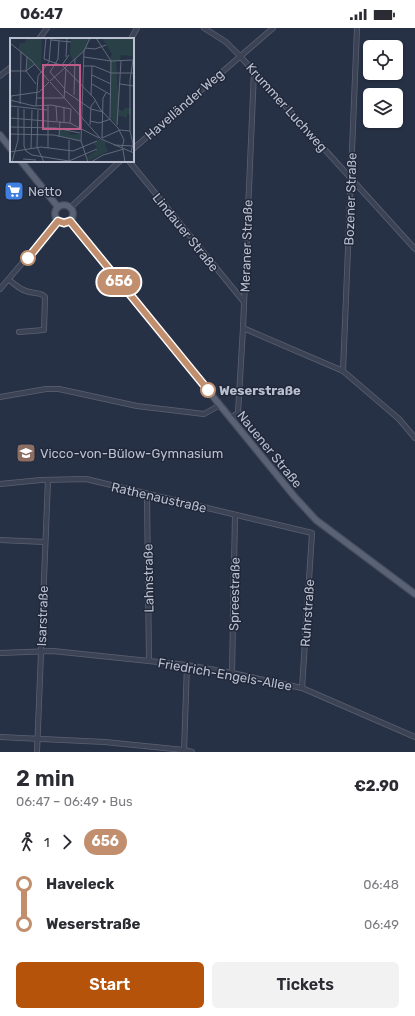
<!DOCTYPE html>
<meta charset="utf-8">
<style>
:root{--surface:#fff;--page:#f2f2f3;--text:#2b2b33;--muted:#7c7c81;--accent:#b45309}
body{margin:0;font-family:Rubik,sans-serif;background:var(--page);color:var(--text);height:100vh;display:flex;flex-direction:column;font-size:15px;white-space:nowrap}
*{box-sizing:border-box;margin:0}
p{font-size:13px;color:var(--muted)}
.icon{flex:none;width:22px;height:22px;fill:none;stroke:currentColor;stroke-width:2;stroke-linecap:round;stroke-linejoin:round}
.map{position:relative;height:724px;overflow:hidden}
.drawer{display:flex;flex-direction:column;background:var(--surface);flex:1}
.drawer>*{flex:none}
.badge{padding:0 8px;border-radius:13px;font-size:14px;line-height:26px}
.tools{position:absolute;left:363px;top:12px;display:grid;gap:8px}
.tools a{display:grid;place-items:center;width:40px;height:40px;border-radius:6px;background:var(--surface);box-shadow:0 1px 3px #0004;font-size:20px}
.map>.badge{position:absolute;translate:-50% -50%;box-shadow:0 0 0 2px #fff}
.legs{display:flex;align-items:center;gap:6px;height:44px;padding:0 16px;font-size:13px}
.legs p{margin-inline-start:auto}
.head{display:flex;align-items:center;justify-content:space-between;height:68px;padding:0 16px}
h1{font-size:22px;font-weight:600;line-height:30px}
.cta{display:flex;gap:8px;margin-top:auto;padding:8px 16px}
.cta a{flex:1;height:46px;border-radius:6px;background:var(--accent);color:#fff;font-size:16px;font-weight:600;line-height:46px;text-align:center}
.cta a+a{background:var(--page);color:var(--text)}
ul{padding:0 16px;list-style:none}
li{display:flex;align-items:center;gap:14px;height:40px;font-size:15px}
li i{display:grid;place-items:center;width:6px;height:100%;margin:0 5px;background:currentColor}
li i::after{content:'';width:10px;height:10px;margin:-5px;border:3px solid;border-radius:50%;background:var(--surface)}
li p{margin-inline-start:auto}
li:first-child i{background:linear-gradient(#0000 50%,currentColor 0)}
li:last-child i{background:linear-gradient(currentColor 50%,#0000 0)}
.status{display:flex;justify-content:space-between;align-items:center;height:28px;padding:0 20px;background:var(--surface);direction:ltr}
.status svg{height:11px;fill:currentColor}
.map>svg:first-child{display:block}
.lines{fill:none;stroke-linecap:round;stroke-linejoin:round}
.minor-casing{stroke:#5a6172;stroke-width:6}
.major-casing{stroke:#454c5e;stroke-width:8}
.minor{stroke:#3c4355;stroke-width:4.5}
.major{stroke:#5a6275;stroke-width:5.5}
.line-1-casing{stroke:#fff;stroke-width:9}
.line-1{stroke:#c18f6e;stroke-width:6}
.stop-1-dot{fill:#fff;stroke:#c18f6e;stroke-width:2}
.labels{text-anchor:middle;stroke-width:3;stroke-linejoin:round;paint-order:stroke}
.street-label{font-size:13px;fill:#b9bfce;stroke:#20283a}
.poi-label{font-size:13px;fill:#b9bfce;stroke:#20283a;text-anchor:start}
.stop-label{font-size:13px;font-weight:bold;fill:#b9bfce;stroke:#20283a;text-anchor:start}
.inset-road{fill:none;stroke:#616a7c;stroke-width:1}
.view{fill:#be5b89;fill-opacity:0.15;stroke:#be5b89;stroke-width:2}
.inset-edge{fill:none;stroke:#b9bfce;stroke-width:2}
</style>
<div class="status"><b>06:47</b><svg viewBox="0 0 49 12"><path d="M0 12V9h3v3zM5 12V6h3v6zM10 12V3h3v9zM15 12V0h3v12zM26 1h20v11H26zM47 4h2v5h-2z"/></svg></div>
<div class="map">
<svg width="415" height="724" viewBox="0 0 415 724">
<rect width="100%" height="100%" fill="#273145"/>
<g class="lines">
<defs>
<g id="minor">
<path d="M204 0 226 14 239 27 415 221"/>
<path d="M39 11 47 0"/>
<path d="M131 11 137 0"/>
<path d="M0 48 11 39"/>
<path d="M133 121 273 0"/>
<path d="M129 133 244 274"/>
<path d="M71 179 120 133"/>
<path d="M9 252C15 256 19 261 26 263 32 266 40 263 45 269L44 302 19 304"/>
<path d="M0 261 58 193"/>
<path d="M243 300 343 343 399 391 415 410"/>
<path d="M343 343 357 0"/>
<path d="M0 369 46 361H59L137 378 204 386 220 377"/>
<path d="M231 390 238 385 243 300 254 43"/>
<path d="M0 456 41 452 86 451 312 505 302 660"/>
<path d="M147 467 149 633"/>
<path d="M0 512 45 514"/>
<path d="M0 625 53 623 187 637 232 645 302 660 415 709"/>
<path d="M232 645 235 487"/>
<path d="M0 709 105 714 184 722 192 724"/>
<path d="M184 723 187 637"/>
<path d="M37 724 48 452"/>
</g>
<g id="major">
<path d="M0 107 11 121"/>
<path d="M21 133 58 179"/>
<circle cx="64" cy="186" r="9"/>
<path d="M70 193 294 468 316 492 415 566"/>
</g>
</defs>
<use href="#minor" class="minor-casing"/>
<use href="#major" class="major-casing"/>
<use href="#minor" class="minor"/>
<use href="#major" class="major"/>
</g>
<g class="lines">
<defs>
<path id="line-1" d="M28 230 58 193 64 195 70 193 208 362"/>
</defs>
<use href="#line-1" class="line-1-casing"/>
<use href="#line-1" class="line-1"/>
</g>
<defs>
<symbol id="supermarket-square" viewBox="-11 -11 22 22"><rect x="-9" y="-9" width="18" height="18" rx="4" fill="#3f7fe0" stroke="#20283a"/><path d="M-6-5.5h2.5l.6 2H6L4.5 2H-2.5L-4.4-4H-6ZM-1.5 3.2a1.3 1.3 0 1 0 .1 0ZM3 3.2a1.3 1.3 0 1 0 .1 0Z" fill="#fff"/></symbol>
<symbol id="school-square" viewBox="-11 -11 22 22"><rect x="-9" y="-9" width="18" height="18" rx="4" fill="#8d6e63" stroke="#20283a"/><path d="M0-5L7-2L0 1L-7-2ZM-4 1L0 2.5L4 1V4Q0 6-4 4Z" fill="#fff"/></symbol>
</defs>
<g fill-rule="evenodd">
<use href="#supermarket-square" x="3" y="152" width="22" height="22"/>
<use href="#school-square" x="15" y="414" width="22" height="22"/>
</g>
<g class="stop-1-dot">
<circle cx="28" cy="230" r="7"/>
<circle cx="208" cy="362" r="7"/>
</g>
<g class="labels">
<g class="street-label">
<text transform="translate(184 76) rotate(-41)" y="5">Havelländer Weg</text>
<text transform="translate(287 79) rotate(48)" y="5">Krummer Luchweg</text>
<text transform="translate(350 171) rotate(-88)" y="5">Bozener Straße</text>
<text transform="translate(186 204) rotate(51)" y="5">Lindauer Straße</text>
<text transform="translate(246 218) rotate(-88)" y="5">Meraner Straße</text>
<text transform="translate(270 421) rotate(51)" y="5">Nauener Straße</text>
<text transform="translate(159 469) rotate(13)" y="5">Rathenaustraße</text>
<text transform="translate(148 550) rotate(-91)" y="5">Lahnstraße</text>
<text transform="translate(234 566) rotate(-89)" y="5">Spreestraße</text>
<text transform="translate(307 585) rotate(-86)" y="5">Ruhrstraße</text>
<text transform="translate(42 588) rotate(-88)" y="5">Isarstraße</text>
<text transform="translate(225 646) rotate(10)" y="5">Friedrich-Engels-Allee</text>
</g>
<g class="poi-label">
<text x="28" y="168">Netto</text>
<text x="40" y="430">Vicco-von-Bülow-Gymnasium</text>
</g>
<g class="stop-label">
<text x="219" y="367">Weserstraße</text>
</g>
</g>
<g transform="translate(10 10)">
<rect width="124" height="124" fill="#273145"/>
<path d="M16 0H32L31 32 24 26 17 33V20L8 12 10 5H15ZM42 0H80L74 13 63 23 60 16 61 0H49V3L42 2ZM92 0H124V26L122 18 111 17 110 23H106L108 54H110L108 71 114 73V70H121V76H117V80L107 77V87L101 80 100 21 102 16ZM50 91 60 94V97L70 96V103L50 99ZM89 101 96 104 95 107 98 113 79 123 77 119 88 111 83 105Z" fill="#294046"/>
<path class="inset-road" d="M36 0 34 21 53 28 84 60 90 71 108 90 114 102 112 110M86 0 101 23M41 2 61 4M49 3 48 21 40 34 55 51M0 5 22 23 39 43M75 10 85 11 96 7M74 12 71 103 78 124M17 19 16 33 25 26M56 19 57 1M74 19 101 23 123 22 120 42V93L123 106 121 114M52 27 59 17M74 28H84L101 35H124M0 33H16L26 46M82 37 101 46M40 43 74 13 80 0M40 44 91 101 124 115M82 46 101 57M110 46 124 48M55 53 81 71 93 74M96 55 93 60 92 100 110 92 120 93M64 57 65 21M81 57 82 28M1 58 29 54 39 44M26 60H53M54 61 56 31M0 62 24 68 41 67 61 71 60 85M10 66 11 14M1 68 37 72M26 68 28 38 39 24 41 0M46 68 47 83M14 71V108L16 113 22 117 59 123 87 111M28 72 27 109 34 124M0 80 60 85 89 100M100 80 101 23M80 83 89 85 101 81M54 84V70M80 87 81 68 86 62M107 87 111 23M0 89 46 90 70 95M0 96 44 97 71 103M49 99 50 83M0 106 1 58M104 107 123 108M38 110V67M21 111 22 72M113 112 115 124M0 114 31 109 63 113 87 103M13 121 26 122M59 123V102M2 124 8 102V70M81 124 93 117 114 111"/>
<path class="view" d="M33 27H70V91H33Z"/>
<rect width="124" height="124" class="inset-edge"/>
</g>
</svg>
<div class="tools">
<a><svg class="icon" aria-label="locate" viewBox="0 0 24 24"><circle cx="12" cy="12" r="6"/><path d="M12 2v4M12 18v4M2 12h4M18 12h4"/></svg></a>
<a><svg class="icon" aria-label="layers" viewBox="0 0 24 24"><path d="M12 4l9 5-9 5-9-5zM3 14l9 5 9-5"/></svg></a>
</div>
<b class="badge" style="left:119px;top:254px;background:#c18f6e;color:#fff">656</b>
</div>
<section class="drawer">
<div class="head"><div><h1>2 min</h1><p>06:47 – 06:49 · Bus</p></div><b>€2.90</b></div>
<div class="legs"><svg class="icon" aria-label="walk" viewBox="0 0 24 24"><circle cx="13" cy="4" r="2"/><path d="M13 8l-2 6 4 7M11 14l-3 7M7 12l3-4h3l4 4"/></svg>1<svg class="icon" aria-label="forward" viewBox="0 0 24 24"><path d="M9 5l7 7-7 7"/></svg><b class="badge" style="background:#c18f6e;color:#fff">656</b></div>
<ul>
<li><i style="color:#c18f6e"></i><b>Haveleck</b><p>06:48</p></li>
<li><i style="color:#c18f6e"></i><b>Weserstraße</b><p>06:49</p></li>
</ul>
<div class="cta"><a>Start</a><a>Tickets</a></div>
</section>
